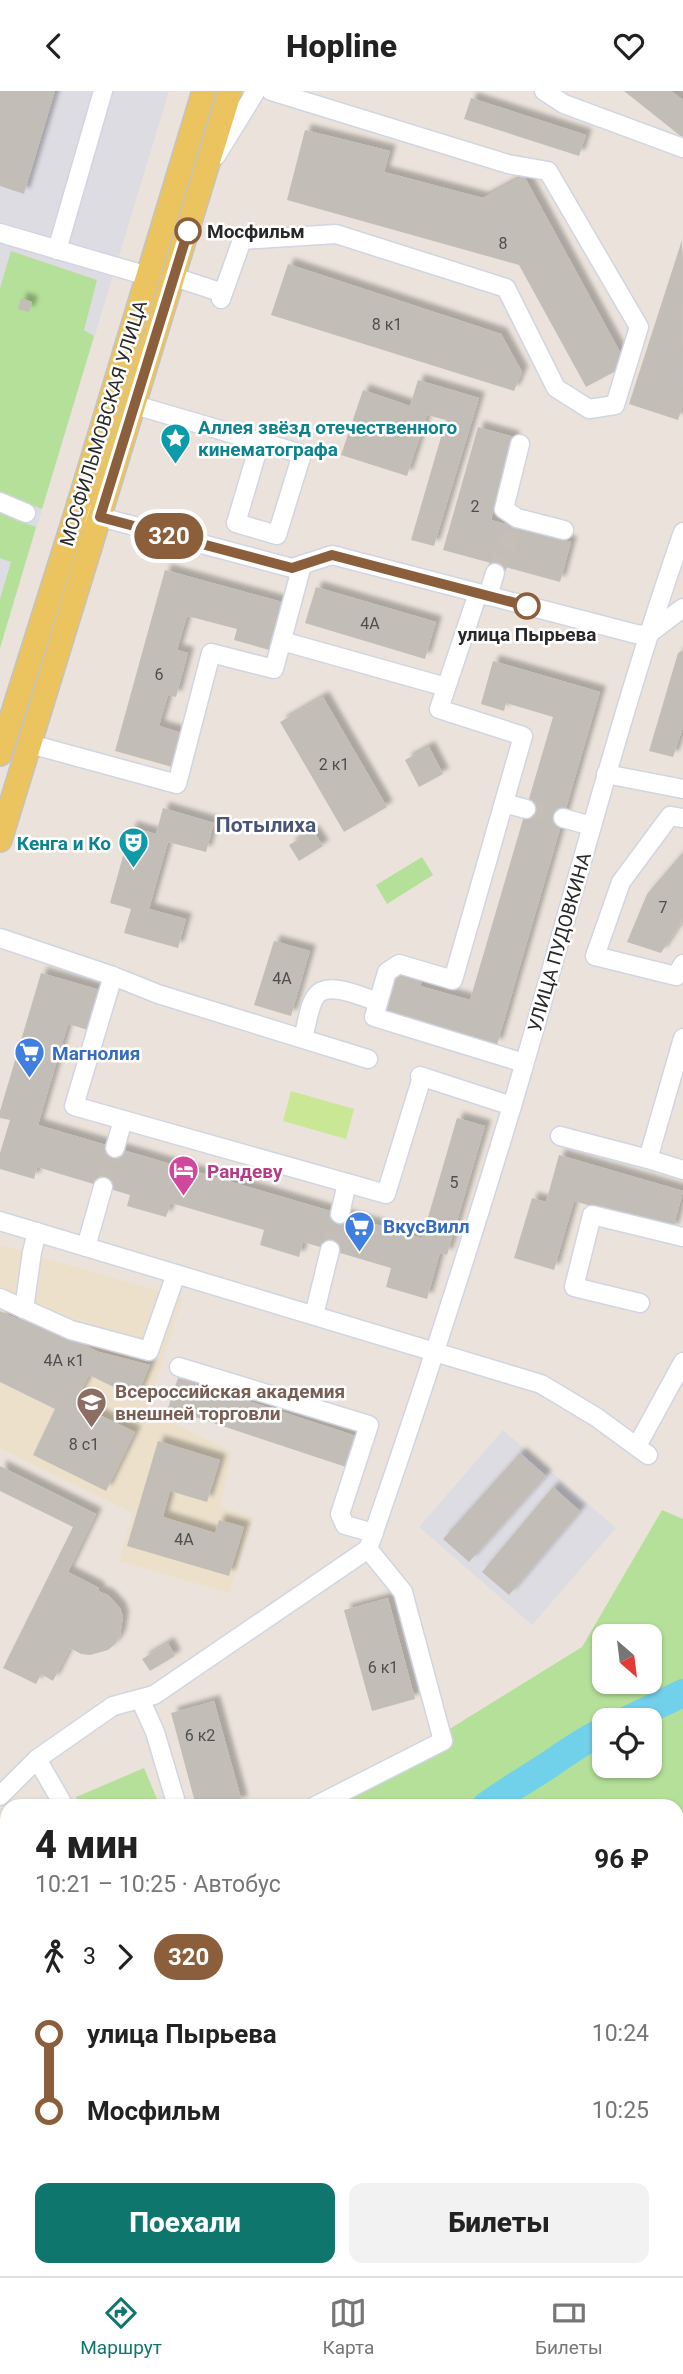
<!DOCTYPE html>
<html lang="ru">
<meta charset="utf-8">
<style>
:root{--surface:#fff;--page:#f2f2f2;--text:#222;--muted:#767676;--line:#e0e0e0;--accent:#0f766e}
body{margin:0;font-family:Roboto,sans-serif;background:var(--page);color:var(--text);height:100vh;display:flex;flex-direction:column;font-size:26px;white-space:nowrap}
*{box-sizing:border-box;margin:0}
p{font-size:23px;color:var(--muted)}
.icon{flex:none;width:38px;height:38px;fill:none;stroke:currentColor;stroke-width:2;stroke-linecap:round;stroke-linejoin:round}
.map{position:relative;flex:1;overflow:hidden}
.details{position:absolute;left:0px;top:1708px;width:684px;height:478px;display:flex;flex-direction:column;background:var(--surface);border-radius:21px 21px 0 0;box-shadow:0 2px 5px #0004}
.details>*{flex:none}
.badge{padding:0 14px;border-radius:23px;font-size:24px;line-height:46px}
.needle{width:46px;rotate:152deg}
.buttons{position:absolute;left:592px;top:1533px;display:grid;gap:14px}
.buttons a{display:grid;place-items:center;width:70px;height:70px;border-radius:14px;background:var(--surface);box-shadow:0 2px 5px #0004;font-size:35px}
.map>.badge{position:absolute;translate:-50% -50%;box-shadow:0 0 0 4px #fff}
.legs{display:flex;align-items:center;gap:10px;height:77px;padding:0 35px;font-size:23px}
.legs p{margin-inline-start:auto}
.summary{display:flex;align-items:center;justify-content:space-between;height:119px;padding:0 35px}
h1{font-size:38px;font-weight:800;line-height:52px}
.cta{display:flex;gap:14px;margin-top:auto;padding:14px 35px}
.cta a{flex:1;height:80px;border-radius:14px;background:var(--accent);color:#fff;font-size:28px;font-weight:800;line-height:80px;text-align:center}
.cta a+a{background:var(--page);color:var(--text)}
ul{padding:0 35px;list-style:none}
li{display:flex;align-items:center;gap:24px;height:77px;font-size:26px}
li i{display:grid;place-items:center;width:10px;height:100%;margin:0 9px;background:currentColor}
li i::after{content:'';width:18px;height:18px;margin:-9px;border:5px solid;border-radius:50%;background:var(--surface)}
li p{margin-inline-start:auto}
li:first-child i{background:linear-gradient(#0000 50%,currentColor 0)}
li:last-child i{background:linear-gradient(currentColor 50%,#0000 0)}
header{display:flex;justify-content:space-between;align-items:center;height:91px;padding:0 35px;background:var(--surface);font-size:32px;font-weight:800}
.tab-bar{display:flex;justify-content:space-around;align-items:center;height:98px;border-top:2px solid var(--line);background:var(--surface);font-size:19px;color:var(--muted)}
.tab-bar a{display:grid;justify-items:center;gap:4px}
.tab-bar .selected{color:var(--accent)}
.map>svg:first-child{display:block}
.industrial{fill:#dedce3}
.education{fill:#ece0cb}
.green{fill:#b5e099;fill-rule:evenodd}
.pitch{fill:#c9e795}
.lines{fill:none;stroke-linecap:round;stroke-linejoin:round}
.river{stroke:#71d0ea;stroke-width:28}
.building{fill:#c3bdb8;filter:url(#shadow)}
.minor-tunnel{stroke:#c4beb7;stroke-width:18;stroke-dasharray:18 9;stroke-linecap:butt}
.minor-casing{stroke:#d1d5e2;stroke-width:21}
.major-casing{stroke:#c3c3c3;stroke-width:26}
.minor{stroke:#fff;stroke-width:18}
.major{stroke:#ecc45f;stroke-width:23}
.line-1-casing{stroke:#fff;stroke-width:16}
.line-1{stroke:#8b5e3c;stroke-width:10}
.stop-1-dot{fill:#fff;stroke:#8b5e3c;stroke-width:3.5}
.labels{text-anchor:middle;stroke-width:5;stroke-linejoin:round;paint-order:stroke}
.number-label{font-size:16px;fill:#504e4d}
.stop-label{font-size:19px;font-weight:bold;fill:#292929;stroke:#fff;text-anchor:start}
.street-label{font-size:19px;fill:#292929;stroke:#fff}
.culture-label{font-size:19px;font-weight:bold;fill:#0d838f;stroke:#fff;text-anchor:start}
.shop-label{font-size:19px;font-weight:bold;fill:#366cbe;stroke:#fff;text-anchor:start}
.hotel-label{font-size:19px;font-weight:bold;fill:#b23c85;stroke:#fff;text-anchor:start}
.education-label{font-size:19px;font-weight:bold;fill:#785e54;stroke:#fff;text-anchor:start}
.neighbourhood-label{font-size:21px;font-weight:bold;fill:#4b5578;stroke:#fff}
</style>
<header><svg class="icon" aria-label="back" viewBox="0 0 24 24"><path d="M15 5l-7 7 7 7"/></svg>Hopline<svg class="icon" aria-label="heart" viewBox="0 0 24 24"><path d="M12 20l-8-8c-3-5 5-10 8-4 3-6 11-1 8 4z"/></svg></header>
<div class="map">
<svg width="683" height="2185" viewBox="0 0 683 2185">
<defs>
<filter id="shadow"><feDropShadow dx="6" dy="-6" stdDeviation="2" flood-color="#0004"/></filter>
</defs>
<rect width="100%" height="100%" fill="#ebe3db"/>
<g class="industrial">
<path d="M0 0H169L0 557Z"/>
<path d="M503 1339 616 1437 532 1534 419 1436Z"/>
</g>
<g class="education">
<path d="M0 1154 183 1207 147 1319 232 1361 220 1416 254 1426 229 1502 119 1470 133 1422 0 1357Z"/>
<path d="M677 2044 683 2049V2185H499L504 2179H677Z"/>
</g>
<g class="green">
<path d="M11 160 97 189 84 239 94 245 42 418 0 402V197Z"/>
<path d="M0 422 36 436 0 557V508L11 471 0 467Z"/>
<path d="M422 766 433 784 387 813 376 794Z"/>
<path d="M662 1419 683 1428V1834L677 1836V1715H325L582 1556ZM604 1545H649V1591H604ZM604 1629H649V1675H604Z"/>
<path d="M144 1677 160 1715H80L76 1706Z"/>
<path d="M7 1912V2157L0 2162V1916Z"/>
<path d="M53 2179H203L193 2185H57Z"/>
</g>
<path class="pitch" d="M291 1000 354 1018 346 1048 283 1030Z"/>
<g class="lines">
<g class="river">
<path d="M627 1629 683 1602"/>
<path d="M486 1715C509 1698 533 1685 556 1669 572 1658 586 1648 604 1640"/>
<path d="M0 1976 7 1973"/>
</g>
</g>
<g class="building">
<path d="M0 0H55L24 103 0 95Z"/>
<path d="M624 0H671L683 9V47Z"/>
<path d="M471 7 586 44 579 65 464 28Z"/>
<path d="M305 39 390 60 384 81 483 107 524 85 627 274 586 296 519 174 287 109Z"/>
<path d="M682 149 683 314 678 329 629 313Z"/>
<path d="M288 173 501 243 522 281 514 300 271 224Z"/>
<path d="M21 207 32 211 29 221 18 218Z"/>
<path d="M418 289 479 307 434 455 411 449 446 329 427 324 407 385 341 364 363 299 410 315Z"/>
<path d="M478 336 514 346 491 429 571 451 560 491 443 459Z"/>
<path d="M165 479 282 511 269 559 234 549 237 538 187 525 177 559 188 562 176 606 168 604 159 635 185 643 176 677 115 660Z"/>
<path d="M316 496 436 531 425 568 305 532Z"/>
<path d="M683 559V636L673 666 649 660 678 562Z"/>
<path d="M493 570 600 601 497 954 385 922 397 882 422 890 420 895 470 909 553 626 506 612 504 620 481 613Z"/>
<path d="M323 606 387 716 344 741 280 631Z"/>
<path d="M429 656 443 683 419 696 405 669Z"/>
<path d="M163 717 214 732 206 761 168 751 149 818 186 828 178 857 124 842 131 818 110 812 131 736 156 743Z"/>
<path d="M313 740 323 755 299 770 289 754Z"/>
<path d="M683 761V828L661 862 627 851 647 803Z"/>
<path d="M274 850 310 860 291 925 254 914Z"/>
<path d="M41 882 100 899 88 939 68 933 38 1034 422 1147 457 1027 485 1035 447 1164 440 1162 427 1208 386 1196 391 1177 303 1151 299 1166 260 1154 264 1139 171 1112 166 1126 127 1115 130 1104 37 1076 34 1088 0 1078V1062L10 1029 0 1027V1020Z"/>
<path d="M559 1064 683 1100 673 1139 574 1110 554 1179 514 1167 532 1107 546 1111Z"/>
<path d="M0 1220 18 1228 20 1223 99 1261 150 1274 136 1307 89 1284 75 1312 135 1341 106 1400 33 1364 55 1318 0 1291Z"/>
<path d="M178 1287 359 1346 349 1377 168 1317Z"/>
<path d="M158 1350 220 1369 207 1411 170 1400 163 1426 215 1442 219 1429 244 1436 229 1485 127 1455Z"/>
<path d="M520 1362 546 1385 469 1471 443 1448Z"/>
<path d="M0 1375 96 1423 68 1481 99 1497 98 1500 108 1504 120 1517 123 1526 120 1545 115 1553 108 1559 90 1564 81 1563 70 1557 53 1590 41 1583 36 1593 3 1577 73 1436 0 1400Z"/>
<path d="M553 1396 580 1420 509 1504 482 1481Z"/>
<path d="M388 1507 415 1608 372 1620 344 1519Z"/>
<path d="M168 1552 175 1565 150 1580 142 1568Z"/>
<path d="M214 1610 242 1711 227 1715H196L171 1622Z"/>
<path d="M531 2179H589L597 2185H526Z"/>
<path d="M641 2179H674L669 2185H636Z"/>
</g>
<g class="lines">
<g class="minor-tunnel">
<path d="M495 482 517 427"/>
<path d="M526 718 563 727"/>
<path d="M103 1096 115 1057"/>
<path d="M330 1159 340 1123"/>
</g>
<defs>
<g id="minor">
<path d="M544 0 564 13 683 57"/>
<path d="M216 65 256 0"/>
<path d="M0 142 148 185"/>
<path d="M57 159 103 0"/>
<path d="M174 186 223 202"/>
<path d="M221 208 242 149 336 143 506 197 556 297 589 318 615 314 639 236 548 80 508 73 271 0"/>
<path d="M135 314 302 363 277 444 236 432 260 351"/>
<path d="M520 353 504 418 517 427 564 439"/>
<path d="M0 411 26 422"/>
<path d="M89 423 292 477 332 464 636 543 647 544 683 517"/>
<path d="M478 502 439 618 523 645 453 889 399 873 387 881 374 926 524 972"/>
<path d="M488 505 495 482"/>
<path d="M282 550 446 596"/>
<path d="M30 653 177 693 211 562 274 578 302 474"/>
<path d="M606 683 683 698"/>
<path d="M504 712 526 718"/>
<path d="M563 727 591 735"/>
<path d="M683 727 670 725 621 791 595 865 676 885 683 873"/>
<path d="M0 847 113 885 158 903 368 968"/>
<path d="M113 885 74 1015 386 1103 422 986"/>
<path d="M303 947C307 935 308 916 316 905 327 889 363 906 378 911"/>
<path d="M420 985 512 1015"/>
<path d="M560 1045 648 1068 683 947"/>
<path d="M115 1057 123 1029"/>
<path d="M648 1068 683 1079"/>
<path d="M340 1123 347 1092"/>
<path d="M0 1130 541 1293 596 1326 648 1364"/>
<path d="M86 1156 103 1096"/>
<path d="M0 1207 71 1239 149 1260 176 1183"/>
<path d="M640 1212 574 1196 592 1124 683 1146"/>
<path d="M24 1218 32 1161 37 1141"/>
<path d="M314 1224 330 1159"/>
<path d="M179 1276 369 1334 340 1423 345 1434 374 1442"/>
<path d="M637 1355 683 1271"/>
<path d="M368 1458C419 1312 467 1164 512 1015 569 824 617 630 683 441"/>
<path d="M140 1608 155 1641 177 1715"/>
<path d="M37 1668 64 1715"/>
<path d="M0 1705 37 1668 113 1615 154 1604 368 1458"/>
<path d="M315 1715 443 1650 403 1501 368 1458"/>
<path d="M0 1805 7 1825"/>
<path d="M677 1988 683 1993"/>
</g>
<g id="major">
<path d="M0 663 77 419 204 0"/>
<path d="M0 749 230 0"/>
</g>
</defs>
<use href="#minor" class="minor-casing"/>
<use href="#major" class="major-casing"/>
<use href="#minor" class="minor"/>
<use href="#major" class="major"/>
</g>
<g class="lines">
<defs>
<path id="line-1" d="M188 140 100 426 292 477 332 464 527 515"/>
</defs>
<use href="#line-1" class="line-1-casing"/>
<use href="#line-1" class="line-1"/>
</g>
<defs>
<symbol id="sight-pin" viewBox="-11 -11 22 30"><path d="M0 17L-7.5 6A9.5 9.5 0 1 1 7.5 6Z" fill="#0f9aa8" stroke="#fff"/><path d="M0-6L1.8-2.2L6-1.7L2.9 1.2L3.7 5.4L0 3.3L-3.7 5.4L-2.9 1.2L-6-1.7L-1.8-2.2Z" fill="#fff"/></symbol>
<symbol id="theatre-pin" viewBox="-11 -11 22 30"><path d="M0 17L-7.5 6A9.5 9.5 0 1 1 7.5 6Z" fill="#0f9aa8" stroke="#fff"/><path d="M-5-5.5Q0-4 5-5.5V0Q5 5 0 6Q-5 5-5 0ZM-3.3-2.5H-1v1.5H-3.3ZM1-2.5H3.3v1.5H1ZM-2.8 1Q0 5.5 2.8 1Z" fill="#fff"/></symbol>
<symbol id="supermarket-pin" viewBox="-11 -11 22 30"><path d="M0 17L-7.5 6A9.5 9.5 0 1 1 7.5 6Z" fill="#3f7fe0" stroke="#fff"/><path d="M-6-5.5h2.5l.6 2H6L4.5 2H-2.5L-4.4-4H-6ZM-1.5 3.2a1.3 1.3 0 1 0 .1 0ZM3 3.2a1.3 1.3 0 1 0 .1 0Z" fill="#fff"/></symbol>
<symbol id="hotel-pin" viewBox="-11 -11 22 30"><path d="M0 17L-7.5 6A9.5 9.5 0 1 1 7.5 6Z" fill="#d1479c" stroke="#fff"/><path d="M-6-4.5h1.5V1H6V5H4.5V3h-9V5H-6ZM-4 0a1.8 1.8 0 1 1 3.6 0ZM.5 0V-2.5h3Q6-2.5 6 0Z" fill="#fff"/></symbol>
<symbol id="university-pin" viewBox="-11 -11 22 30"><path d="M0 17L-7.5 6A9.5 9.5 0 1 1 7.5 6Z" fill="#8d6e63" stroke="#fff"/><path d="M0-5L7-2L0 1L-7-2ZM-4 1L0 2.5L4 1V4Q0 6-4 4Z" fill="#fff"/></symbol>
</defs>
<g fill-rule="evenodd">
<use href="#sight-pin" x="158" y="330" width="35" height="47"/>
<use href="#theatre-pin" x="116" y="734" width="35" height="47"/>
<use href="#supermarket-pin" x="12" y="944" width="35" height="47"/>
<use href="#hotel-pin" x="166" y="1062" width="35" height="47"/>
<use href="#supermarket-pin" x="342" y="1118" width="35" height="47"/>
<use href="#university-pin" x="74" y="1294" width="35" height="47"/>
</g>
<g class="stop-1-dot">
<circle cx="188" cy="140" r="12"/>
<circle cx="527" cy="515" r="12"/>
</g>
<g class="labels">
<g class="number-label">
<text x="503" y="158">8</text>
<text x="387" y="239">8 к1</text>
<text x="475" y="421">2</text>
<text x="370" y="538">4А</text>
<text x="159" y="589">6</text>
<text x="334" y="679">2 к1</text>
<text x="663" y="822">7</text>
<text x="282" y="893">4А</text>
<text x="454" y="1097">5</text>
<text x="64" y="1275">4А к1</text>
<text x="84" y="1359">8 с1</text>
<text x="184" y="1454">4А</text>
<text x="383" y="1582">6 к1</text>
<text x="200" y="1650">6 к2</text>
</g>
<g class="stop-label">
<text x="207" y="147">Мосфильм</text>
<text x="527" y="550" text-anchor="middle">улица Пырьева</text>
</g>
<g class="street-label">
<text transform="translate(103 332) rotate(-73)" y="7">МОСФИЛЬМОВСКАЯ УЛИЦА</text>
<text transform="translate(559 851) rotate(-74)" y="7">УЛИЦА ПУДОВКИНА</text>
</g>
<g class="culture-label">
<text x="198" y="343">Аллея звёзд отечественного<tspan x="198" dy="22">кинематографа</tspan></text>
<text x="111" y="759" text-anchor="end">Кенга и Ко</text>
</g>
<g class="shop-label">
<text x="52" y="969">Магнолия</text>
<text x="383" y="1142">ВкусВилл</text>
</g>
<g class="hotel-label">
<text x="207" y="1087">Рандеву</text>
</g>
<g class="education-label">
<text x="115" y="1307">Всероссийская академия<tspan x="115" dy="22">внешней торговли</tspan></text>
</g>
<g class="neighbourhood-label">
<text x="266" y="741">Потылиха</text>
</g>
</g>
</svg>
<div class="buttons">
<a><svg class="needle" viewBox="-14 -14 28 28"><path d="M0-13l5 13h-10z" fill="#e53935"/><path d="M0 13l5-13h-10z" fill="#767676"/></svg></a>
<a><svg class="icon" aria-label="locate" viewBox="0 0 24 24"><circle cx="12" cy="12" r="6"/><path d="M12 2v4M12 18v4M2 12h4M18 12h4"/></svg></a>
</div>
<b class="badge" style="left:169px;top:445px;background:#8b5e3c;color:#fff">320</b>
<section class="details">
<div class="summary"><div><h1>4 мин</h1><p>10:21 – 10:25 · Автобус</p></div><b>96 ₽</b></div>
<div class="legs"><svg class="icon" aria-label="walk" viewBox="0 0 24 24"><circle cx="13" cy="4" r="2"/><path d="M13 8l-2 6 4 7M11 14l-3 7M7 12l3-4h3l4 4"/></svg>3<svg class="icon" aria-label="forward" viewBox="0 0 24 24"><path d="M9 5l7 7-7 7"/></svg><b class="badge" style="background:#8b5e3c;color:#fff">320</b></div>
<ul>
<li><i style="color:#8b5e3c"></i><b>улица Пырьева</b><p>10:24</p></li>
<li><i style="color:#8b5e3c"></i><b>Мосфильм</b><p>10:25</p></li>
</ul>
<div class="cta"><a>Поехали</a><a>Билеты</a></div>
</section>
</div>
<nav class="tab-bar">
<a class="selected"><svg class="icon" aria-label="directions" viewBox="0 0 24 24"><path d="M12 3l9 9-9 9-9-9zM9 14v-3h6M13 9l2 2-2 2"/></svg>Маршрут</a>
<a><svg class="icon" aria-label="map" viewBox="0 0 24 24"><path d="M3 6l6-2 6 2 6-2v14l-6 2-6-2-6 2zM9 4v14M15 6v14"/></svg>Карта</a>
<a><svg class="icon" aria-label="tickets" viewBox="0 0 24 24"><path d="M3 7h18v10H3zM15 7v10"/></svg>Билеты</a>
</nav>
